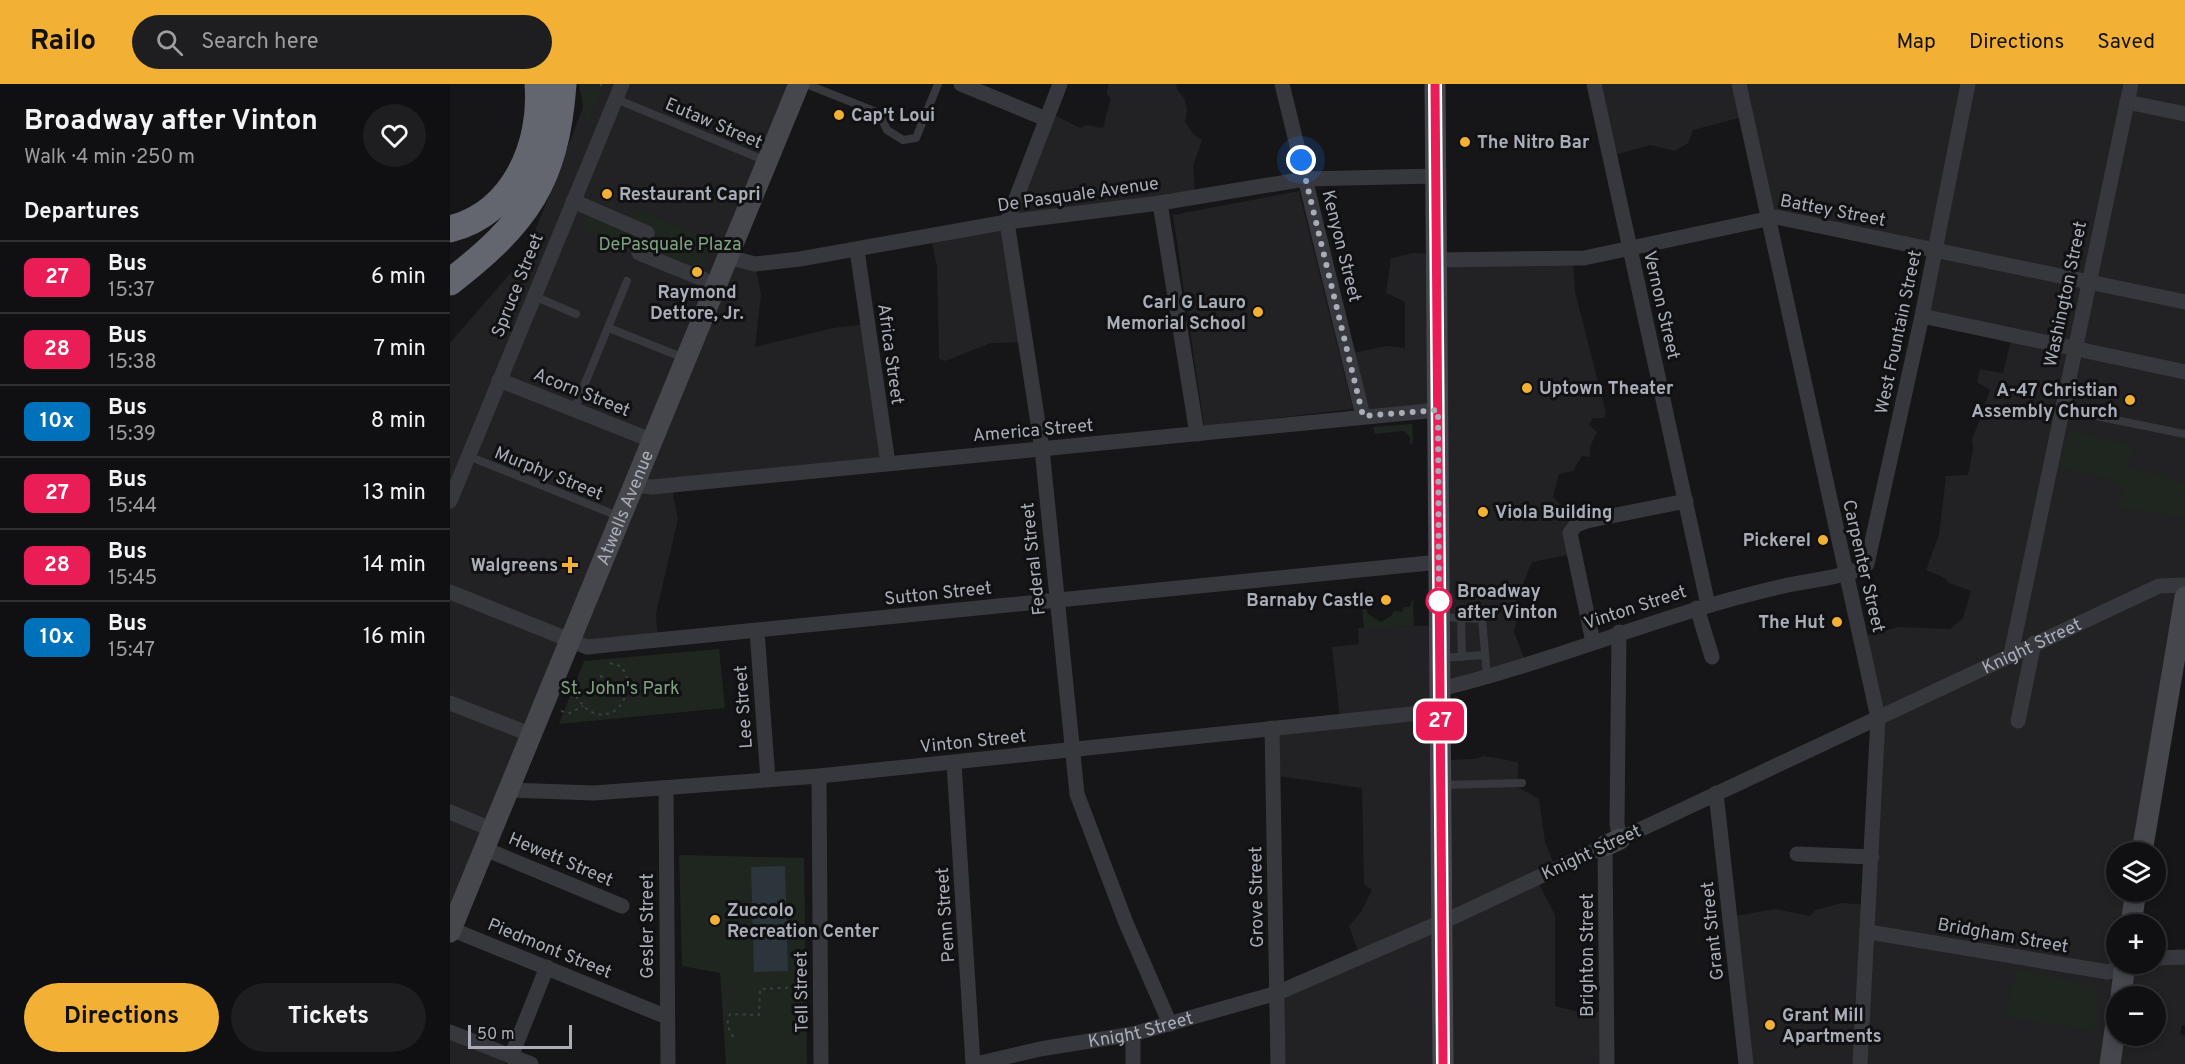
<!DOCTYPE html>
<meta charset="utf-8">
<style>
:root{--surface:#101012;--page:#1e1e20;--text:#f1f3f6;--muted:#9c9d9f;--line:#303032;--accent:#f2b134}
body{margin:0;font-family:Overpass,sans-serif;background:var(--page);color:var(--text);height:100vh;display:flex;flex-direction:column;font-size:22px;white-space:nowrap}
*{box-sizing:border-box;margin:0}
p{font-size:20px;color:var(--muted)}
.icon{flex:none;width:33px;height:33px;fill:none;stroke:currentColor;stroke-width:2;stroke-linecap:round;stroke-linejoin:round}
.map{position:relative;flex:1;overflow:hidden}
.sheet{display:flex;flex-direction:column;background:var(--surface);width:450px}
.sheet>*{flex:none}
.badge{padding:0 12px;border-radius:9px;font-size:21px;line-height:39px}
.fabs{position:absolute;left:1656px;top:758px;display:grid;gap:12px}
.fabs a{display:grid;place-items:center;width:60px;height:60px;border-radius:50%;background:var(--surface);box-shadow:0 3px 9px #0003,0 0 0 2px var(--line);font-size:30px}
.scale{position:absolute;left:18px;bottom:15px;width:104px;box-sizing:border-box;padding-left:6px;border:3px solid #a8adb8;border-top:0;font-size:16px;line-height:21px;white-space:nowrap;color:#a8adb8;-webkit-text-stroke:4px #111113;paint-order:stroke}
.you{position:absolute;width:30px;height:30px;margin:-15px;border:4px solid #fff;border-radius:50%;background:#1a73e8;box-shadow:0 0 0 9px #1a73e833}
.map>.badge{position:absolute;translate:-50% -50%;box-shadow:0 0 0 3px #fff}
h2{padding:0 24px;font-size:22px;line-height:54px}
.round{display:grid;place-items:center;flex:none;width:63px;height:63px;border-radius:32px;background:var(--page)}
.summary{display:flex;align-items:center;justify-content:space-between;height:102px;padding:0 24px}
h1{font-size:28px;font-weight:700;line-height:45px}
.action{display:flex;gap:12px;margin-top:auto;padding:12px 24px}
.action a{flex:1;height:69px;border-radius:36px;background:var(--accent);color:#111;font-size:24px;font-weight:700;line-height:69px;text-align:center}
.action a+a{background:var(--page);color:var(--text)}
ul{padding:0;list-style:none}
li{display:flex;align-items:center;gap:18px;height:72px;padding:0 24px;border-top:2px solid var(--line)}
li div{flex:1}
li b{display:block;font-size:22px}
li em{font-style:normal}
li .badge{min-width:66px;font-weight:700;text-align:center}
header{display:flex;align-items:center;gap:36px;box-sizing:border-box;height:84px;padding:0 30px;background:var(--accent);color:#111}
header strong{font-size:28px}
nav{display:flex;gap:33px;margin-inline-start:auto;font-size:21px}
.search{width:420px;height:54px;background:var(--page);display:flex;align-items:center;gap:15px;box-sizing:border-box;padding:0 21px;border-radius:33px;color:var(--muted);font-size:22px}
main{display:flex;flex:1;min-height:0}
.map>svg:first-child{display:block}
.built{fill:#222225;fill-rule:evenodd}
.green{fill:#1e261f}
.water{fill:#2c353c}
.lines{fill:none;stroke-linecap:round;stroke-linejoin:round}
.path{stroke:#3d3f44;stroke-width:2;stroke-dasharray:3 4.5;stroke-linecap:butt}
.lane{stroke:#37383d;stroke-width:8}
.street{stroke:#37383d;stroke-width:15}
.secondary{stroke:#45474d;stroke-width:21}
.highway{stroke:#63666e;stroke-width:27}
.line-casing{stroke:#fff;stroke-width:14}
.line{stroke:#ea1d57;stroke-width:9}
.walk{stroke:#a8adb8;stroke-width:6;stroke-dasharray:0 10.8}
.poi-dot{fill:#f2b134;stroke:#111113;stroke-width:2}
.stop-dot{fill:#fff;stroke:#ea1d57;stroke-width:3}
.labels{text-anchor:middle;stroke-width:6;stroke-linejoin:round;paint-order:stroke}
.poi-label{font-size:18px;font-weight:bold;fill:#a8adb8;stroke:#111113;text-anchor:start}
.street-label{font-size:18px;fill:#a8adb8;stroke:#111113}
.park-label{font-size:18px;fill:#7fa381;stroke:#111113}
.stop-label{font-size:18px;font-weight:bold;fill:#a8adb8;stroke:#111113;text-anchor:start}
</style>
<header>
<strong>Railo</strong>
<div class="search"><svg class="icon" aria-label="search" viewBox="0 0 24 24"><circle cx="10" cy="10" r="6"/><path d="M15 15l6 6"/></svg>Search here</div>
<nav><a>Map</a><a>Directions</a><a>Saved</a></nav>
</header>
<main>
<section class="sheet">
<div class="summary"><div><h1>Broadway after Vinton</h1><p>Walk · 4 min · 250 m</p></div><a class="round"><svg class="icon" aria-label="heart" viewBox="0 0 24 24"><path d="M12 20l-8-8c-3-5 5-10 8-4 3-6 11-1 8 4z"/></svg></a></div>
<h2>Departures</h2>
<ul>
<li><span class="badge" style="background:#ea1d57;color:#fff">27</span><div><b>Bus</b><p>15:37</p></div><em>6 min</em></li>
<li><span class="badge" style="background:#ea1d57;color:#fff">28</span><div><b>Bus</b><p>15:38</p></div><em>7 min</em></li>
<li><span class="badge" style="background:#0072bc;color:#fff">10x</span><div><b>Bus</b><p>15:39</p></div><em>8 min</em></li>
<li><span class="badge" style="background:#ea1d57;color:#fff">27</span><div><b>Bus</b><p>15:44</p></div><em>13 min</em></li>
<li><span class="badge" style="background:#ea1d57;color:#fff">28</span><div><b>Bus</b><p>15:45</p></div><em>14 min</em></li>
<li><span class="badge" style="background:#0072bc;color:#fff">10x</span><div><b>Bus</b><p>15:47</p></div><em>16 min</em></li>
</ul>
<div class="action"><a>Directions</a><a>Tickets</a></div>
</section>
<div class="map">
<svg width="1735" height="980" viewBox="0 0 1735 980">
<rect width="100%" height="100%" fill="#161618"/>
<g class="built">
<path d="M142 0H353L282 177 305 179 311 211 305 263 383 244 417 240 436 379 222 404 228 435 206 530 208 558 125 562 0 855V259L76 171Z"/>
<path d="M659 0H726L728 7 734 14 737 25 735 38 744 51 752 56 743 82 745 109 565 137 603 30 630 44 636 41 653 44 661 14 656 10Z"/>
<path d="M1145 0H1735V545L1697 768H1666V807H1691L1687 840H1666V879H1706L1735 874V941H1732L1730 950 1735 952V980H1299L1286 832 1325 825 1360 832 1365 826 1392 819 1420 821 1429 721 1414 552 1448 543 1500 545 1513 534 1521 507 1499 499 1495 494 1476 486 1489 451 1496 392 1518 391 1523 365 1522 356 1540 306 1527 298 1530 285 1553 289 1561 256 1478 238 1489 172 1320 136 1296 32 1243 46 1238 59 1225 67 1200 61 1168 70 1166 69ZM1666 912H1706V951H1666Z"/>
<path d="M849 107 903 325 754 342 723 131Z"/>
<path d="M558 137 578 258 541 259 495 277 489 274 487 183 481 153Z"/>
<path d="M964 169 1123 177 1125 208 1156 329 1154 334H1143L1139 341 1147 348 1140 363V373L1132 372 1123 387 1109 390 1103 413 1129 439 1118 471 1082 478 1073 500 1065 509 1066 516 1071 521 1064 548 1076 579 995 611 996 676 1025 675 1034 672 1068 678V703L1089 715 1095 758 1106 785 1088 798 1105 831V922L1129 928H1155L1157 980H829L830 912 910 872 899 842 911 828 922 806 914 800 912 704 828 692 826 645 890 635 882 563 909 560 908 544 992 541V332L920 329 903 269 937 262 955 264V218L936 209 941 174Z"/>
<path d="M0 945 60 968 55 980H0Z"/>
</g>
<g class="green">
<path d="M129 0H154L137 44Z"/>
<path d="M143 117 183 133 186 126 264 157 250 192 131 144Z"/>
<path d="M962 340 963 359 960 360V353L954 347 925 350 923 343Z"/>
<path d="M1619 347 1683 362 1678 384 1714 391V395L1735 399 1733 434 1669 423 1675 402 1662 399 1663 395 1609 383Z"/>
<path d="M963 514 964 542 914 545 912 526 916 525 918 530 931 538 941 532 944 527 952 528 954 523H960Z"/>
<path d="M269 565 275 624 109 640 134 577Z"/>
<path d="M229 771 354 774 357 980H276L270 889 232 882Z"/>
<path d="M1567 885 1648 903 1644 946 1555 933Z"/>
</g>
<path class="water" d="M335 782 338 887 304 888 301 783Z"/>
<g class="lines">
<g class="path">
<path d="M151 0V2"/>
<path d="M150 592 153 593"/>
<path d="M128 597 126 612C135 626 146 635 163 628 178 618 183 595 170 582L156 578"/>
<path d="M111 627 120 629 133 622"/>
<path d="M283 953 277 941 280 930 309 931 310 905 356 903"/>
</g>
<g class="lane">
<path d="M356 0 429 29 437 46 453 56 466 54 488 0"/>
<path d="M166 15 316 77"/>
<path d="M84 212 126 230"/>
<path d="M159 244 234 274"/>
<path d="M1611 325 1735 350"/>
<path d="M124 326 177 197"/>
<path d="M18 372 168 432"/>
<path d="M991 533 1032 535 1037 592"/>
<path d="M1011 534 1012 573"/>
<path d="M991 574 1035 571"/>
<path d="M992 701 1072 699"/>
</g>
<g class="street">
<path d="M511 0 596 35"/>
<path d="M610 0 557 138 592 365 627 710 676 839 720 940"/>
<path d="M832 0 913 332"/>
<path d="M1144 0 1258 521"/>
<path d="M1289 0 1428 634 1410 980"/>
<path d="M1677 18 1735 30"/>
<path d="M123 117 197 149 189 169 253 195"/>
<path d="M710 119 747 350"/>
<path d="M407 166 438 379"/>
<path d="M278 173 305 180 350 175 557 138 710 119 855 95 986 92"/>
<path d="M987 176 1134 174 1326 133 1735 218"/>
<path d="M1472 232 1735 288"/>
<path d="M49 296 201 356"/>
<path d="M182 401 202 403 988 326"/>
<path d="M0 417 172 0"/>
<path d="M0 508 137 563 989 478"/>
<path d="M1247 524 1262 573"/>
<path d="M307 547 318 696"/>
<path id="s1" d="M1169 548 1167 740 1170 755 1709 502 1735 501"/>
<path d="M1143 558 1120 449 1126 441 1137 437 1236 417"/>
<path d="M1561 570 1681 0"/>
<path d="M990 605C1106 577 1217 528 1334 502 1355 497 1402 493 1417 480L1472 232 1518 0"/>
<path d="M0 619 82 651"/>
<path d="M1568 637 1584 559"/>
<path d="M822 644 828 980"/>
<path d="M504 679 523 980"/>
<path d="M369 692 371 980"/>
<path d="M216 704 218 980"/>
<path d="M58 706 144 709 369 692 990 627"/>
<path d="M1266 709 1296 980"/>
<path d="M0 728 43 746"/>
<path d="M35 765 172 822"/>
<path d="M1347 770 1422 773"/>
<path d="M1 845 217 933"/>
<path d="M1419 848 1658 888 1678 879"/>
<path d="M1706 874 1735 873"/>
<path d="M0 948 81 980"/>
<path d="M683 950V980"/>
<path d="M61 973 97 883"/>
<path id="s2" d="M526 980 590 965 683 950 827 909 1010 830 1155 762 1157 980"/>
</g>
<g class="secondary">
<path d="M985 0 993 980"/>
<path d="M1155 762 1170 755"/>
<path d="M1692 768 1735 513"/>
<path d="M1681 840 1686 807"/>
<path id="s3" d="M0 848 349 0"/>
<path d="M1671 912 1675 879"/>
<path d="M1660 980 1666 939"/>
</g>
<g class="highway">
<path d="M0 145C64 129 93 61 88 0"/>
<path d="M0 198C76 139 106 98 113 0"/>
</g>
</g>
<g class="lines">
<defs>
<path id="line" d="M985 0 993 980"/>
</defs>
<use href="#line" class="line-casing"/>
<use href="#line" class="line"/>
<path class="walk" d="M851 76 913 332 988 326 989 517"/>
</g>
<g class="poi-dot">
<circle cx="389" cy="31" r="6"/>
<circle cx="1015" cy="58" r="6"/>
<circle cx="157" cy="110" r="6"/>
<circle cx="247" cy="188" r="6"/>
<circle cx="808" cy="228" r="6"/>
<circle cx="1077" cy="304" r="6"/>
<circle cx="1680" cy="316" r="6"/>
<circle cx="1033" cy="428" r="6"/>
<circle cx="1373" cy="456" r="6"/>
<path d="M117 472h6v6h6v6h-6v6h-6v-6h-6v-6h6z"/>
<circle cx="936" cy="516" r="6"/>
<circle cx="1387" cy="538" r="6"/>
<circle cx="265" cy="836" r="6"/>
<circle cx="1320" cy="941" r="6"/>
</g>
<circle class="stop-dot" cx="989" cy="517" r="12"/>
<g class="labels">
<g class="poi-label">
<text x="401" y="37">Cap't Loui</text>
<text x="1027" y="64">The Nitro Bar</text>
<text x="169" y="116">Restaurant Capri</text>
<text x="247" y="214" text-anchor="middle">Raymond<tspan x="247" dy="21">Dettore, Jr.</tspan></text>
<text x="796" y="224" text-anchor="end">Carl G Lauro<tspan x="796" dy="21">Memorial School</tspan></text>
<text x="1089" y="310">Uptown Theater</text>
<text x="1668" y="312" text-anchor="end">A-47 Christian<tspan x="1668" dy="21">Assembly Church</tspan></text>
<text x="1045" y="434">Viola Building</text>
<text x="1361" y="462" text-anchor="end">Pickerel</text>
<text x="108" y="487" text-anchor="end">Walgreens</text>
<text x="924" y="522" text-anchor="end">Barnaby Castle</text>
<text x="1375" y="544" text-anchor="end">The Hut</text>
<text x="277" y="832">Zuccolo<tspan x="277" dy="21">Recreation Center</tspan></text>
<text x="1332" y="937">Grant Mill<tspan x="1332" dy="21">Apartments</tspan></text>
</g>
<g class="street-label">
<text transform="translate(264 39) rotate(23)" y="6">Eutaw Street</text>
<text transform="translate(628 110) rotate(-8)" y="6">De Pasquale Avenue</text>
<text transform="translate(1383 126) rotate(11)" y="6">Battey Street</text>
<text transform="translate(892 162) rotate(76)" y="6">Kenyon Street</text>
<text transform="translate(67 201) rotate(-68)" y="6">Spruce Street</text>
<text transform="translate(1615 210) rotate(-78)" y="6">Washington Street</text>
<text transform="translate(1212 221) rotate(77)" y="6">Vernon Street</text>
<text transform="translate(1448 248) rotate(-78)" y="6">West Fountain Street</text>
<text transform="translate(441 270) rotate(82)" y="6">Africa Street</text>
<text transform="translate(132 308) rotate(22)" y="6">Acorn Street</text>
<text transform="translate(583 346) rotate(-5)" y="6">America Street</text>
<text transform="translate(99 389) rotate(22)" y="6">Murphy Street</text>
<text dy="6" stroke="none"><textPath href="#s3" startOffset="459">Atwells Avenue</textPath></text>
<text transform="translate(583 475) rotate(-96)" y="6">Federal Street</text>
<text transform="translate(1414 482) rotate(77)" y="6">Carpenter Street</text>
<text transform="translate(488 509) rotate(-6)" y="6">Sutton Street</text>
<text transform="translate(1185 523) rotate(-18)" y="6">Vinton Street</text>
<text dy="6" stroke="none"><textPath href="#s1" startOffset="662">Knight Street</textPath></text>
<text transform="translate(293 623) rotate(-94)" y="6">Lee Street</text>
<text transform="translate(523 657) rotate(-6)" y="6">Vinton Street</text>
<text transform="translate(1141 768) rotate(-25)" y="6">Knight Street</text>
<text transform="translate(111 775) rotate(23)" y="6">Hewett Street</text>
<text transform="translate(806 813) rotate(-91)" y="6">Grove Street</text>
<text transform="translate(495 831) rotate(-94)" y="6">Penn Street</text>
<text transform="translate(197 842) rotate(-90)" y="6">Gesler Street</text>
<text transform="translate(1262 847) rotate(-96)" y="6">Grant Street</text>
<text transform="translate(1553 851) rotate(10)" y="6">Bridgham Street</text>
<text transform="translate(100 864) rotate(22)" y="6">Piedmont Street</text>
<text transform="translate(1137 871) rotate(-90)" y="6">Brighton Street</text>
<text transform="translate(351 908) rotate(-91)" y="6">Tell Street</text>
<text dy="6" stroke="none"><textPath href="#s2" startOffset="168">Knight Street</textPath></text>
</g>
<g class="park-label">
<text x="220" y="166">DePasquale Plaza</text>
<text x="170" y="610">St. John's Park</text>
</g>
<g class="stop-label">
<text x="1007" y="513">Broadway<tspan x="1007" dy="21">after Vinton</tspan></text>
</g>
</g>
</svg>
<div class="fabs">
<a><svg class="icon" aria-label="layers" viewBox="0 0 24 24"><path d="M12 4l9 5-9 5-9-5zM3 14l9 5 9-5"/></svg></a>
<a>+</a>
<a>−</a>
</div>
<div class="scale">50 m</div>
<div class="you" style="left:851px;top:76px"></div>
<b class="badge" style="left:990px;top:637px;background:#ea1d57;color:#fff">27</b>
</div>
</main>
